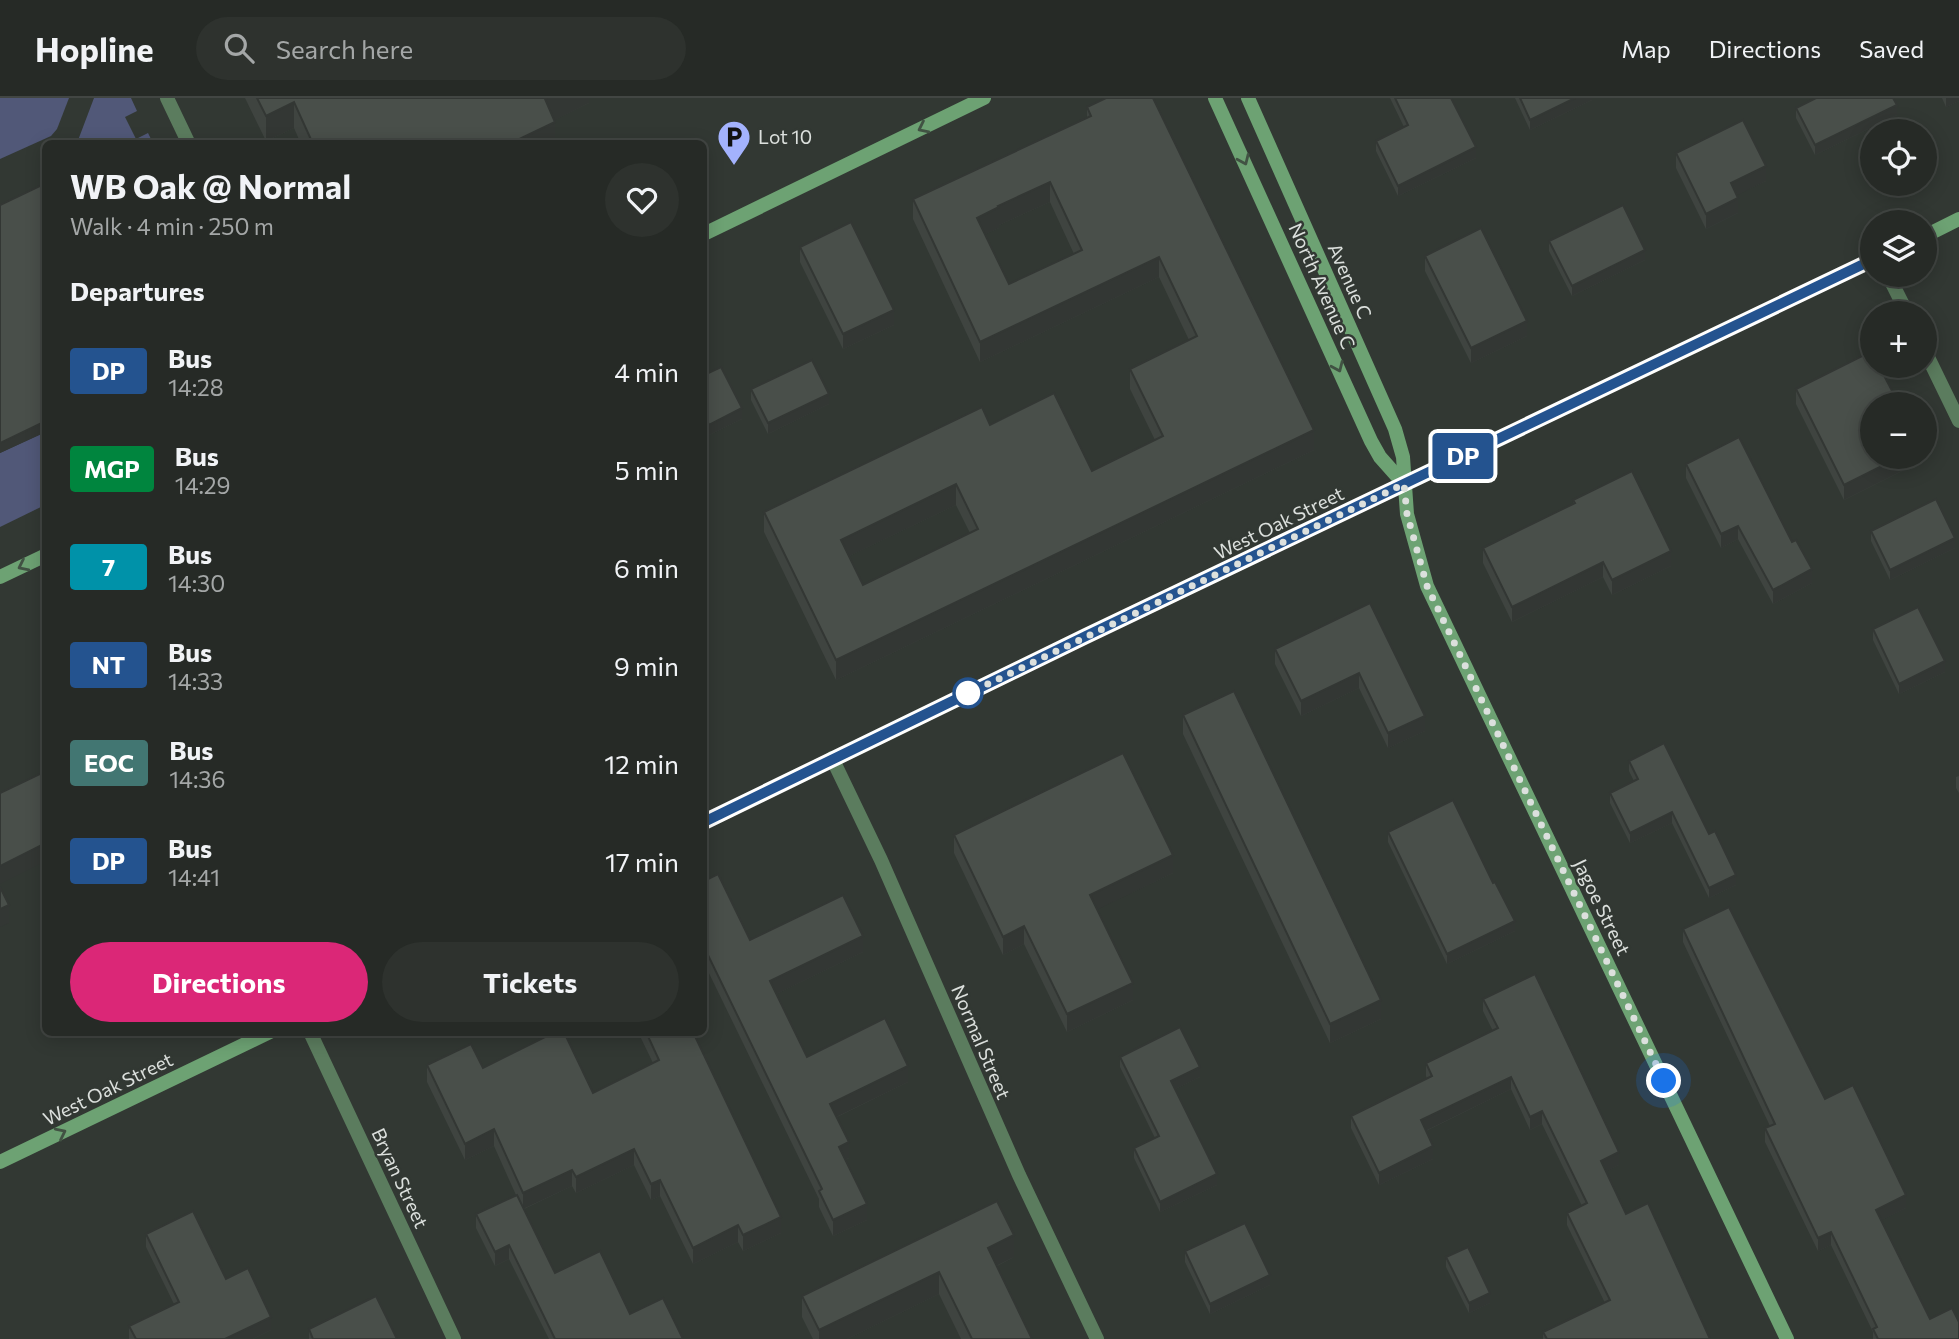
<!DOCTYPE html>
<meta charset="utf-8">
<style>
:root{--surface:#262a26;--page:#2e322e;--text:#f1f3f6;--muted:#a4a7a7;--line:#424643;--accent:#db2777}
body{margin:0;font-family:Commissioner,sans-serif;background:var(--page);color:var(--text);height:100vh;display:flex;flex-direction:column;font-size:26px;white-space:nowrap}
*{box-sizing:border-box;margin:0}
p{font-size:23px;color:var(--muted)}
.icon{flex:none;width:38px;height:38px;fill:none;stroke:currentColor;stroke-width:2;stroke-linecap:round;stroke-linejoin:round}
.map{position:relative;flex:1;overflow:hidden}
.details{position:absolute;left:42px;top:42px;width:665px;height:896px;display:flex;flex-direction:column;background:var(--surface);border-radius:10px;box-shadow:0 4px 18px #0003,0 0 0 2px var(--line)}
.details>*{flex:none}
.badge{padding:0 14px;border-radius:5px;font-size:24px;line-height:46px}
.fabs{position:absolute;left:1860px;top:21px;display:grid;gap:14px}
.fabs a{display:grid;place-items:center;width:77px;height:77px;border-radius:50%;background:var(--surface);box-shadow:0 4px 18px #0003,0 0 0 2px var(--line);font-size:35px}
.you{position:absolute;width:35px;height:35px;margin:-18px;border:5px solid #fff;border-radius:50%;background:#1a73e8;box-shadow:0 0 0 10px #1a73e833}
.map>.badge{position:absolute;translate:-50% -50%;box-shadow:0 0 0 4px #fff}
h2{padding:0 28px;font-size:26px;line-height:63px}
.round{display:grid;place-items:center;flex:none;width:74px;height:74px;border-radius:37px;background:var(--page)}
.overview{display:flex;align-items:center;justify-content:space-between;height:119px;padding:0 28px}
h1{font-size:33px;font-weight:700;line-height:52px}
.cta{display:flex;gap:14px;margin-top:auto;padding:14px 28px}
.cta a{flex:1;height:80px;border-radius:42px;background:var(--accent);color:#fff;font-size:28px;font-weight:700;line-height:80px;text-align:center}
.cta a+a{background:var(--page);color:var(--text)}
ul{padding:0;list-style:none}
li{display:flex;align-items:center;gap:21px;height:98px;padding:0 28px}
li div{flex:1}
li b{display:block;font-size:26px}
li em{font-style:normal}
li .badge{min-width:77px;font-weight:700;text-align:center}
header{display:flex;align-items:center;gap:42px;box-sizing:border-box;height:98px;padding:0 35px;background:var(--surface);border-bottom:2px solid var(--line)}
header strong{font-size:33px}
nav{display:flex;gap:38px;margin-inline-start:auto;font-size:24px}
.search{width:490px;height:63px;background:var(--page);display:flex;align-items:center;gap:18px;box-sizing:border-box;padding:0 24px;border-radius:38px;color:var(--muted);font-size:26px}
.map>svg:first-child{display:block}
.green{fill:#515878}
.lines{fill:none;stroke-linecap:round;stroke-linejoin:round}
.street{stroke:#5b7c5e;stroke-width:14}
.secondary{stroke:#6da273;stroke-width:14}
.wall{fill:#3f4440;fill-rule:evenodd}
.shaded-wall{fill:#333734}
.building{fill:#494f4a;stroke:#333734;stroke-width:2;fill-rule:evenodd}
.oneway{stroke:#415243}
.line-casing{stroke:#fff;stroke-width:16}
.line{stroke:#24538f;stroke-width:10}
.walk{stroke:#dce0dd;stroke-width:7;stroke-dasharray:0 12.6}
.stop-dot{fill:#fff;stroke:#24538f;stroke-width:3.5}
.labels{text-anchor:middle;stroke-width:5;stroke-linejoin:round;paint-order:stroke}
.poi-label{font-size:19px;fill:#dce0dd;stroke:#323833;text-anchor:start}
.street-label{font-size:19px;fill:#dce0dd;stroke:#323833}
</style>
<header>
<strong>Hopline</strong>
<div class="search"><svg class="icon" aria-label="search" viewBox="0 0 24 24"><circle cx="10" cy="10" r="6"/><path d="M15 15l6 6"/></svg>Search here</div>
<nav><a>Map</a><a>Directions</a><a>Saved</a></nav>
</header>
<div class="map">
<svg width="1959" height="1241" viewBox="0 0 1959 1241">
<rect width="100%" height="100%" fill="#323833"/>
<g class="green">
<path d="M0 0H69L57 31 51 38 0 61Z"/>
<path d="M94 0H131L137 13 125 19 136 41 148 35 153 45H77Z"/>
<path d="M45 334V407L0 429V355Z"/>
</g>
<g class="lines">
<g class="street">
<path d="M167 0 189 46"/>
<path d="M1888 177 1907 215"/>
<path d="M1925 253 1959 323"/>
<path d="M832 660 881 762 1019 1077 1097 1241"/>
<path d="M310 934 454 1241"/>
</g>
<g class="secondary">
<path d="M1215 0 1371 343 1380 359 1404 386"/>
<path d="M1248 0 1395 331 1403 359 1407 416 1427 488 1787 1241"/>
<path d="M704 136 984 0"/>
<path d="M1925 138 1959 121"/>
<path d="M0 479 46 457"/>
<path d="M704 724 1086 538 1872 162"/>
<path d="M0 1064 270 934"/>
</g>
</g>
<g class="wall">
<path d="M245 0H589V5L554 22 555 46H301L294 30 266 43Z"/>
<path d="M1390 0H1451L1476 60 1398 98 1376 53V43L1404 29Z"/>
<path d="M1515 0H1592V2L1530 32Z"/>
<path d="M1942 0H1959V3L1946 9Z"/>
<path d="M1087 9 1314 352 836 582 764 434V414L990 327 1092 373 1155 342 1130 291V271L1189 242 1159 179 980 264 913 121V101L1087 20ZM1050 104 1074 156 1009 186 985 136 999 130V127ZM956 407 970 435 863 487 849 458Z"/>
<path d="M1796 10 1897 17 1815 57 1796 20Z"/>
<path d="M1676 55 1766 83 1736 97 1738 115 1706 131 1676 70Z"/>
<path d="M1549 143 1645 162 1572 198 1549 153Z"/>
<path d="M800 149 894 227 843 251 800 164Z"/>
<path d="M1425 158 1527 238 1471 265 1425 173Z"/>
<path d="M704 277 742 321 709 337 704 326Z"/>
<path d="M751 291 829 306 768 336 751 302Z"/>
<path d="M1796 291 1920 359V364L1844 402 1796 306Z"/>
<path d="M1686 366 1812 485 1773 506 1738 441 1721 450 1686 380Z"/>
<path d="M1573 402 1671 468 1612 497 1603 479 1512 524 1483 465V450L1573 406Z"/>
<path d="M1871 433 1955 450 1890 482 1871 443Z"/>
<path d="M1370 505 1425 633 1388 650 1359 590 1301 618 1275 566V551Z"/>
<path d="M1873 531 1945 574 1899 596 1873 542Z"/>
<path d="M1183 617 1381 921 1330 945 1183 636Z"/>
<path d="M1629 663 1709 736 1736 787 1709 800 1672 725 1630 745 1610 705V695L1634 683 1629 673Z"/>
<path d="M1959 678V695L1956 690V679Z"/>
<path d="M1388 734 1515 833 1447 866 1388 744Z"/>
<path d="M954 737 1173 775 1097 811 1133 902 1067 934 1024 846 1003 857 954 755Z"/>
<path d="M704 783 750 842 863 854 776 896 807 959 908 984 837 1019 849 1060 845 1062 867 1122 833 1138 819 1109V1101L704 865Z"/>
<path d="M1683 831 1825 1001 1906 1110 1881 1122 1930 1221 1959 1241H1873V1234L1831 1147 1818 1153 1765 1044V1030L1770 1028 1683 844Z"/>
<path d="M1483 901 1619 1067 1606 1073 1626 1116 1710 1241H1543V1234L1605 1205 1567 1127V1115L1582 1108 1542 1026 1530 1032 1511 991 1426 1033 1433 1061 1379 1087 1351 1030V1018L1427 981 1426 978V965L1493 933 1483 913Z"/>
<path d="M638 934H693L781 1135 743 1153 738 1144 693 1166 660 1098 651 1102 634 1067 576 1095 572 1088 524 1111 555 1175 630 1216 683 1241H549L509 1161 495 1168 476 1130V1116L516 1097 494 1048 465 1062 427 984V967L483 970 593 995 653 965Z"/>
<path d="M1120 959 1200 979 1175 991 1217 1087 1160 1114 1134 1060V1050L1155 1040 1120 969Z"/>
<path d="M146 1136 226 1181 271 1232 253 1241H129V1228L174 1206 146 1149Z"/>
<path d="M1185 1153 1270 1187 1210 1216 1185 1164Z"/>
<path d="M1014 1159 997 1168 1032 1241H961L939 1196 847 1241H813L802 1219V1198Z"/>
<path d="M1446 1159 1490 1205 1469 1215 1446 1169Z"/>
<path d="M309 1231 397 1241H309Z"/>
</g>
<g class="shaded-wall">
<path d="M547 0H589V5L545 27V1Z"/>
<path d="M1575 0H1592V2L1530 32V22Z"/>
<path d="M1946 0H1959V3L1946 9Z"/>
<path d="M294 4V30L266 43V18Z"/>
<path d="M1897 7V17L1815 57V47Z"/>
<path d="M555 24V46H509Z"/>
<path d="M1476 49V60L1398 98V88Z"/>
<path d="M1766 68V83L1731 100V85Z"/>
<path d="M1050 84V104L999 127V130L977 140V120L998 108Z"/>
<path d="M1738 100V115L1706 131V116Z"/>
<path d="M1645 152V162L1572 198V188Z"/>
<path d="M1159 159V179L980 264V244Z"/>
<path d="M894 212V227L843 251V236Z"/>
<path d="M1527 223V238L1471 265V250Z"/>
<path d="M829 296V306L768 336V325Z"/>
<path d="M742 310V321L709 337V327Z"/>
<path d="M46 323V334L0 355V345Z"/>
<path d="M1314 332V352L836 582V562Z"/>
<path d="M1900 359H1920V364L1844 402V387Z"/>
<path d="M956 386V407L841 462V442Z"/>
<path d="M1738 428V441L1721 450V436Z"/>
<path d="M1955 440V450L1890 482V472Z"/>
<path d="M1671 453V468L1612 497V482Z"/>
<path d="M1603 464V479L1512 524V509Z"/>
<path d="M1812 471V485L1773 506V492Z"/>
<path d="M1945 563V574L1899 596V586Z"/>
<path d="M1359 575V590L1301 618V603Z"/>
<path d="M1425 618V633L1388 650V635Z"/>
<path d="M1672 714V725L1630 745V735Z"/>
<path d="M46 745V763L0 786V768Z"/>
<path d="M1173 757V775L1090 815V797Z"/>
<path d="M1736 777V787L1709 800V790Z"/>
<path d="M9 807V825L0 829V811Z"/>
<path d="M1515 823V833L1447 866V856Z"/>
<path d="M1024 828V846L1003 857V839Z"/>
<path d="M863 838V854L770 899V883Z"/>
<path d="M1133 885V902L1067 934V916Z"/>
<path d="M1381 902V921L1330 945V926Z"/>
<path d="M908 968V984L830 1022V1006Z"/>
<path d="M1200 969V979L1171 993V983Z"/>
<path d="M1511 979V991L1421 1035V1022Z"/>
<path d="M1542 1013V1026L1530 1032V1019Z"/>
<path d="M494 1031V1048L465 1062V1046Z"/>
<path d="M849 1044V1060L839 1065V1049Z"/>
<path d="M1433 1048V1061L1379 1087V1075Z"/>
<path d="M634 1051V1067L576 1095V1079Z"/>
<path d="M1619 1054V1067L1601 1076V1063Z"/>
<path d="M572 1072V1088L523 1111V1095Z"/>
<path d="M1217 1076V1087L1160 1114V1104Z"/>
<path d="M660 1082V1098L651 1102V1086Z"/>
<path d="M1906 1097V1110L1876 1125V1112Z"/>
<path d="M867 1106V1122L833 1138V1122Z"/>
<path d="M781 1119V1135L743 1153V1137Z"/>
<path d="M738 1127V1144L693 1166V1150Z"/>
<path d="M1831 1134V1147L1818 1153V1140Z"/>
<path d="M1014 1137V1159L988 1172V1150Z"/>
<path d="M509 1147V1161L495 1168V1154Z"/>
<path d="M939 1174V1196L847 1241H819V1232Z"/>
<path d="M1270 1177V1187L1210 1216V1206Z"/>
<path d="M1490 1195V1205L1469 1215V1205Z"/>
<path d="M271 1219V1232L253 1241H225Z"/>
</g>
<g class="building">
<path d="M257 0H547L545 1 555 24 509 46H313L294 4 266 18Z"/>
<path d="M1106 0H1153L1314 332 836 562 764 414 982 309 990 327 1054 295 1092 373 1163 338 1130 271 1197 238 1159 159 980 244 913 101 1091 18 1087 9ZM1050 84 1082 152 1009 186 977 120 999 109 998 108ZM956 386 978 431 863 487 841 442Z"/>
<path d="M1395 0H1451L1476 49 1398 88 1376 43 1408 27Z"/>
<path d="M1520 0H1575L1530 22Z"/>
<path d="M1816 0H1893L1897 7 1815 47 1796 10Z"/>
<path d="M1743 22 1766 68 1731 85 1738 100 1706 116 1676 55Z"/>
<path d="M46 85V323L0 345V107Z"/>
<path d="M1623 107 1645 152 1572 188 1549 143Z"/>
<path d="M851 124 894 212 843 236 800 149Z"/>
<path d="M1481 130 1527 223 1471 250 1425 158Z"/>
<path d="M1872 253V268H1879L1899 306H1872V359H1900L1844 387 1796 291Z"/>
<path d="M812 262 829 296 768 325 751 291Z"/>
<path d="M721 269 742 310 709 327 704 316V277Z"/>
<path d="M1739 339 1792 444 1796 442 1812 471 1773 492 1738 428 1721 436 1686 366Z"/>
<path d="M1632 373 1671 453 1612 482 1603 464 1512 509 1483 450 1575 405 1573 402Z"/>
<path d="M1936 401 1955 440 1890 472 1871 433Z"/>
<path d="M1370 505 1425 618 1388 635 1359 575 1301 603 1275 551Z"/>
<path d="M1918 509 1945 563 1899 586 1873 531Z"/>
<path d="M1234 593 1381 902 1330 926 1183 617Z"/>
<path d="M1664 645 1709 736 1715 733 1736 777 1709 790 1672 714 1630 735 1610 695 1638 681 1629 663Z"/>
<path d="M1123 655 1173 757 1090 797 1133 885 1067 916 1024 828 1003 839 954 737Z"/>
<path d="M46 673V745L0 768V695Z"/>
<path d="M1453 702 1493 785 1495 784 1515 823 1447 856 1388 734Z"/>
<path d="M718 776 750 842 843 797 863 838 770 883 807 959 885 920 908 968 830 1006 849 1044 839 1049 867 1106 833 1122 819 1093 822 1091 704 849V783Z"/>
<path d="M0 789 9 807 0 811Z"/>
<path d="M1729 809 1825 1001 1853 987 1906 1097 1876 1112 1930 1221 1952 1210 1959 1224V1241H1878L1873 1231 1877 1229 1831 1134 1818 1140 1765 1030 1775 1026 1683 831Z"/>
<path d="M1535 876 1619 1054 1601 1063 1626 1116 1648 1105 1710 1241H1547L1543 1234 1610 1202 1567 1115 1587 1105 1542 1013 1530 1019 1511 979 1421 1022 1433 1048 1379 1075 1351 1018 1432 978 1426 965 1498 930 1483 901Z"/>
<path d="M1180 929 1200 969 1171 983 1217 1076 1160 1104 1134 1050 1159 1038 1120 959Z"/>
<path d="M555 934H564L593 995 659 962 646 934H693L781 1119 743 1137 738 1127 693 1150 660 1082 651 1086 634 1051 576 1079 572 1072 523 1095 494 1031 465 1046 427 967 471 946 483 970Z"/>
<path d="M517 1097 555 1175 600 1153 630 1216 663 1200 683 1241H555L509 1147 495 1154 476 1116Z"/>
<path d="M997 1103 1014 1137 988 1150 1032 1241H972L939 1174 819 1232 802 1198Z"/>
<path d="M193 1113 226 1181 248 1170 271 1219 225 1241H136L129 1228 179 1204 146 1136Z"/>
<path d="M1245 1125 1270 1177 1210 1206 1185 1153Z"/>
<path d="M1468 1149 1490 1195 1469 1205 1446 1159Z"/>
<path d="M376 1198 397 1241H313L309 1231Z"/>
</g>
<defs><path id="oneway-chevron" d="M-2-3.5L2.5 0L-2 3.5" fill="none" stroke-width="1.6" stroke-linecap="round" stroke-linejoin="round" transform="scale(1.75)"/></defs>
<g class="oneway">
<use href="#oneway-chevron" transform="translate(923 30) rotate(154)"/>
<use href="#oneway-chevron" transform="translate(1244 62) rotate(66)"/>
<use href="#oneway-chevron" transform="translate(1338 269) rotate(66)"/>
<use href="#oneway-chevron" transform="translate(23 468) rotate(154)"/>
<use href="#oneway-chevron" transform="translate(61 1035) rotate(-26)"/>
</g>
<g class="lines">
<defs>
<path id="line" d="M704 724 1086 538 1872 162"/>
</defs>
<use href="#line" class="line-casing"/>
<use href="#line" class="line"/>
<path class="walk" d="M968 595 961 599 1404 386 1407 416 1427 488 1664 983"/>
</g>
<defs>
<symbol id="parking-pin" viewBox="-11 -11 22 30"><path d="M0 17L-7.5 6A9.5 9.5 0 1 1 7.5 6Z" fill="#a3b2fd" stroke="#323833"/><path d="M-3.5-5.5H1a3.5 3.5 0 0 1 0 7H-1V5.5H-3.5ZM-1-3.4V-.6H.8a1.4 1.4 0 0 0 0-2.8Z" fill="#111"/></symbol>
</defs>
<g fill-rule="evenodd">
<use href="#parking-pin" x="715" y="20" width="38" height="52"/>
</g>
<circle class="stop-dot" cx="968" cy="595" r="14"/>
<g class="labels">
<g class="poi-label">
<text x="758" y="46">Lot 10</text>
</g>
<g class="street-label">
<text transform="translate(1350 183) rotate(66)" y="7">Avenue C</text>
<text transform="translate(1322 188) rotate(66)" y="7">North Avenue C</text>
<text transform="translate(1279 425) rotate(-26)" y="7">West Oak Street</text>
<text transform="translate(1602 809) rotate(64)" y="7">Jagoe Street</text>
<text transform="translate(981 944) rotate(67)" y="7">Normal Street</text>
<text transform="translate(108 991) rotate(-26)" y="7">West Oak Street</text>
<text transform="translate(400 1080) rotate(65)" y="7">Bryan Street</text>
</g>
</g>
</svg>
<div class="fabs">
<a><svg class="icon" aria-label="locate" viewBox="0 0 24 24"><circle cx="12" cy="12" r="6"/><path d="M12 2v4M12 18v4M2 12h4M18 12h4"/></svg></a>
<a><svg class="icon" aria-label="layers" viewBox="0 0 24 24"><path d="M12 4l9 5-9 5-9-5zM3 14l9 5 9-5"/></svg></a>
<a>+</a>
<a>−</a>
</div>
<div class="you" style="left:1664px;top:983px"></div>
<b class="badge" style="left:1463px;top:358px;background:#24538f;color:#fff">DP</b>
<section class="details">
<div class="overview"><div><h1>WB Oak @ Normal</h1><p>Walk · 4 min · 250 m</p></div><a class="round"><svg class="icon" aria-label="heart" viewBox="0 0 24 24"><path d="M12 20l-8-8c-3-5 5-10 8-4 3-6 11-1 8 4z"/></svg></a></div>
<h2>Departures</h2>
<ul>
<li><span class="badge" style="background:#24538f;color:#fff">DP</span><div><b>Bus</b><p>14:28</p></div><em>4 min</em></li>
<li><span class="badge" style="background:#00853e;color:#fff">MGP</span><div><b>Bus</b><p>14:29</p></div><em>5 min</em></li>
<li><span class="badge" style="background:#0092a9;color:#fff">7</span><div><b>Bus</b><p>14:30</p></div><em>6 min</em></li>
<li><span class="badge" style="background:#24538f;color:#fff">NT</span><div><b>Bus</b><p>14:33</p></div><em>9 min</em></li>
<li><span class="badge" style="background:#427672;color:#fff">EOC</span><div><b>Bus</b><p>14:36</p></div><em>12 min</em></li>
<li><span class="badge" style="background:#24538f;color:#fff">DP</span><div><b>Bus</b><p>14:41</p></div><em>17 min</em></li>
</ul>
<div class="cta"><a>Directions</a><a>Tickets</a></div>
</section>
</div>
